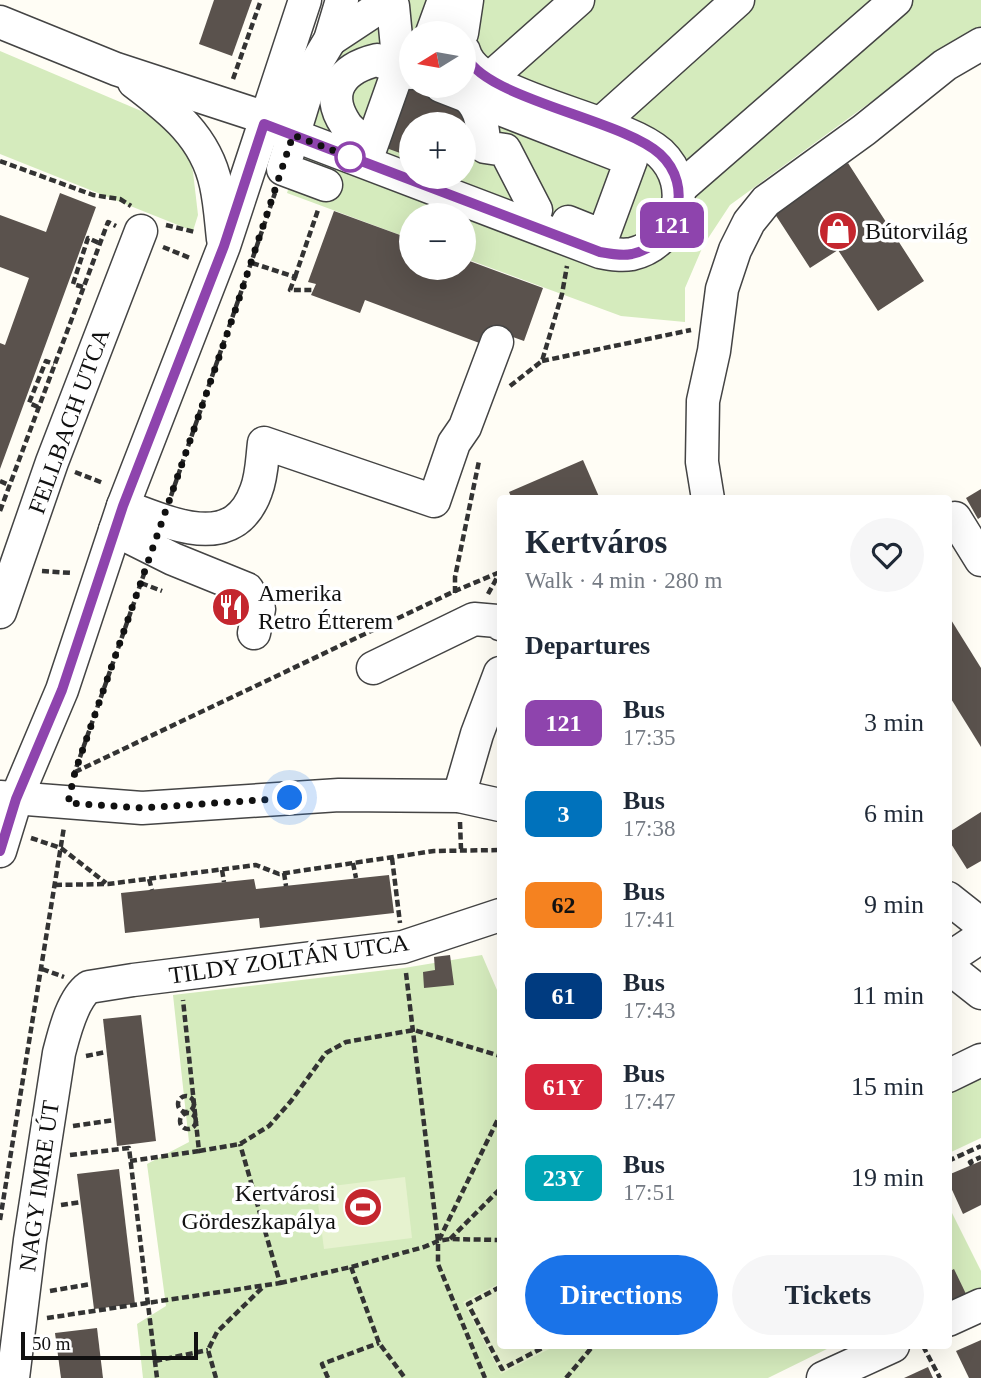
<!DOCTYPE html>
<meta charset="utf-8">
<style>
:root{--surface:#fff;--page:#f6f6f7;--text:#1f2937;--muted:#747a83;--accent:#1a73e8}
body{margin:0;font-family:"Times New Roman",serif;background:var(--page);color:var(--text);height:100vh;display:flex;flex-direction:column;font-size:26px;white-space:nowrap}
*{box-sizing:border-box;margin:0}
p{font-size:23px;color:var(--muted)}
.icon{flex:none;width:38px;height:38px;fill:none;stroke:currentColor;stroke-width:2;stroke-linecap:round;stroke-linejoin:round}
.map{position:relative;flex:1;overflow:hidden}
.details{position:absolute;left:497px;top:495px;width:455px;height:854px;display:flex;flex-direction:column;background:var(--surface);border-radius:7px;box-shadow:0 7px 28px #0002}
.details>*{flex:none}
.badge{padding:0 14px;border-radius:10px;font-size:24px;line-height:46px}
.needle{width:46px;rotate:259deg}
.fabs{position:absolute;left:399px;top:21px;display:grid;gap:14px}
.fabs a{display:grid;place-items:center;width:77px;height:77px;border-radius:50%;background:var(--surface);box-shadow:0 7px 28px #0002;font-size:35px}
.scale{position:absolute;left:21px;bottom:18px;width:177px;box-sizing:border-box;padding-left:7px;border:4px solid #111;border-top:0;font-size:19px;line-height:24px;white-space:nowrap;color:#111;-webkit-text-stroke:5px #fff;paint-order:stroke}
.you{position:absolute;width:35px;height:35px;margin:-18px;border:5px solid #fff;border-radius:50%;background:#1a73e8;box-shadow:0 0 0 10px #1a73e833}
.map>.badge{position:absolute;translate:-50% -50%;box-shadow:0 0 0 4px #fff}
h2{padding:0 28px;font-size:26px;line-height:63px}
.round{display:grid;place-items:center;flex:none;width:74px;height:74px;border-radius:37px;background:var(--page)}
.summary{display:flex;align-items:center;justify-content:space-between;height:119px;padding:0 28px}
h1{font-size:33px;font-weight:700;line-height:52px}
.action{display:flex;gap:14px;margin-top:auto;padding:14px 28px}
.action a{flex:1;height:80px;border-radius:42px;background:var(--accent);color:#fff;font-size:28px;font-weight:700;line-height:80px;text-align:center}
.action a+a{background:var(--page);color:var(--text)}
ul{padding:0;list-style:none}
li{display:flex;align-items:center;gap:21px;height:91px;padding:0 28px}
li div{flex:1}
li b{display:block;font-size:26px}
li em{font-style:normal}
li .badge{min-width:77px;font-weight:700;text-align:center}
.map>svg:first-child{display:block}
.green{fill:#d5ebbd;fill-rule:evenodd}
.pitch{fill:#e6f2cf}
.building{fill:#5a524d}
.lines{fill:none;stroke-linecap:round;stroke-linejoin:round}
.minor-casing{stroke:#444;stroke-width:35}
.path{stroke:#333;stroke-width:4.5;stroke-dasharray:7 3.5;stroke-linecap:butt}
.minor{stroke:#fff;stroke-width:32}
.line-casing{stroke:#fff;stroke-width:16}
.line{stroke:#8e44ad;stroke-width:10}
.walk{stroke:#111;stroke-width:7;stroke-dasharray:0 12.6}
.stop-dot{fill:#fff;stroke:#8e44ad;stroke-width:3.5}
.labels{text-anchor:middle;stroke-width:7;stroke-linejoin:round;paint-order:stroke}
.poi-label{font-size:24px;fill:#111;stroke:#fff;text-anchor:start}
.street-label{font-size:24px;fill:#111;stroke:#fff}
</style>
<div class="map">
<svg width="981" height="1378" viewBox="0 0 981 1378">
<rect width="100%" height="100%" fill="#fffdf5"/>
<g class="green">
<path d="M347 0H981V30L879 96 730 205 703 246 685 288V322L621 316 464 258V215H411V239L287 193ZM411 33H464V86H411ZM411 124H464V177H411Z"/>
<path d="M0 51 153 116 188 153 193 172 198 215 193 231 0 154Z"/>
<path d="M482 955 500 997V1346H833L768 1378H143L137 1324 166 1306 147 1164 189 1142 173 995 404 968Z"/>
<path d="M981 1060V1138L949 1153 948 1076Z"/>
<path d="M948 1205 981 1271V1305L948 1320Z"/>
</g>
<g class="pitch">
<path d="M405 1177 412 1238 324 1249 316 1188Z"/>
<path d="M500 1283V1346H555L501 1374 463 1302Z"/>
</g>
<g class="building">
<path d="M214 0H252L232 56 199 44Z"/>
<path d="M381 73 458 102 475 139 464 152V124H411V157L356 137Z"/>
<path d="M848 163 924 281 878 311 838 250 810 268 773 211Z"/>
<path d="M60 193 96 207 0 469V343L5 345 29 278 0 267V215L46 232Z"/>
<path d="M334 211 411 239V268H464V259L543 288 524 341 496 331 490 347 365 300 360 313 311 295 316 284 308 282Z"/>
<path d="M583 460 600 499H512L509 492Z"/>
<path d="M981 489V517L978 519 966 498Z"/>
<path d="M948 615 981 668V747L948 694Z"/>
<path d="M981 812V861L967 869 948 839V828L951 831Z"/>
<path d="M389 875 394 913 260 928 259 918 125 933 121 893 254 879 256 889Z"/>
<path d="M450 955 454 985 424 988 423 972 435 970 434 957Z"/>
<path d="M141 1015 156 1141 117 1146 103 1019Z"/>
<path d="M981 1161V1205L963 1214 948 1181V1175Z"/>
<path d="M119 1169 135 1304 94 1309 77 1174Z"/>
<path d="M954 1269 967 1296 952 1303 948 1297V1272Z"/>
<path d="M97 1328 103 1378H61L55 1333Z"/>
<path d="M981 1340V1378H969L956 1351Z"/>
<path d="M928 1367 933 1378H904Z"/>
</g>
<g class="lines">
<defs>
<g id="minor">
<path d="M393 6 399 68 411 73"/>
<path d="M0 22 116 69 266 118"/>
<path d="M432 33 444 0"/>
<path d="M462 33 467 0"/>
<path d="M330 40 383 5 380 0"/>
<path d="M377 60 399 68 371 147C363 140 352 133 346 125 323 91 343 68 377 60Z"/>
<path d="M489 79 578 0"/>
<path d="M134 82C171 110 206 137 216 185 220 203 221 221 223 239"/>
<path d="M441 86 631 160 603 236 568 222"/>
<path d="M463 93C482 106 482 125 485 147L505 150 536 210"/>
<path d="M264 124 600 252C611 254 621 256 632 254 678 243 695 186 660 153 621 118 476 98 464 51"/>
<path d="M600 124 738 0"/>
<path d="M326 185 283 169 315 65 330 40 342 0"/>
<path d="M679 189 896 0"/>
<path d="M708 499 702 462 703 401 714 351 722 289 735 250 749 222 766 201 864 130 945 65 981 44"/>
<path d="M123 506C168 522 233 555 256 491 262 476 262 459 264 443L434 501 454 443 465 427 497 342"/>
<path d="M955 518 981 560"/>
<path d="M115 530 173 559 247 589 259 609 254 633"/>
<path d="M0 612 52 462 141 231"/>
<path d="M373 668 474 619 497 621 500 624"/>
<path d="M459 796 477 734 500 673"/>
<path d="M0 797 142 808 339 795 459 796 500 805"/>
<path d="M0 851 16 799 62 690 123 506 224 246 305 0"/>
<path d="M948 898 981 924"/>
<path d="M948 959 981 937"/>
<path d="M948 967 981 993"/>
<path d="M948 1076 981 1060"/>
<path d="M948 1320 981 1305"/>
<path d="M13 1378 30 1240 59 1053C64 1034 72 999 89 987L133 980 403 947 500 915"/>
<path d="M823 1378 893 1346"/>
</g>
</defs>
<use href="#minor" class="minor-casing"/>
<g class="path">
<path d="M233 79 261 0"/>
<path d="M0 161 93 195 120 199 131 206"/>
<path d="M166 225 195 232"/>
<path d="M163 247 190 258"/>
<path d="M252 263 295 277 290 290H313"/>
<path d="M295 277 318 210"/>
<path d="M83 287 73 284 88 238 99 243"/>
<path d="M542 361 691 330"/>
<path d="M510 386 542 361 562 294 567 266"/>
<path d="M38 407 29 403 46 361 54 364"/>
<path d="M75 472 103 483"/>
<path d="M0 481 9 485"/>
<path d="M171 496 275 193"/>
<path d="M0 511 108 222 116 226"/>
<path d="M42 571 72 573"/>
<path d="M141 583 162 591"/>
<path d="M455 593V577L479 461"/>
<path d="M488 594 499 574"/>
<path d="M75 772 455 591 500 572"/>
<path d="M73 777 144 574"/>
<path d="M460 822 461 849"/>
<path d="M31 838 61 848 106 883"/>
<path d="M392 858 400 923"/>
<path d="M353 863 356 878"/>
<path d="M222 870 224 882"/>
<path d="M284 873 286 886"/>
<path d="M149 879 152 890"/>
<path d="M55 885 108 884 256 865 279 874 434 851 500 850"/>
<path d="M42 969 64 977"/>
<path d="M406 973 438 1241V1264L485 1378"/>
<path d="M86 1056 106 1052"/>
<circle cx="186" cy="1104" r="8"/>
<circle cx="188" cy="1121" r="8"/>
<path d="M73 1126 114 1120"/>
<path d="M199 1151 240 1144 269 1126 291 1101 326 1053 346 1042 414 1030 500 1056"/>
<path d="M70 1155 129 1148 157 1378"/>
<path d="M130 1161 199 1151 183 1000"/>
<path d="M948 1161 981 1146"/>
<path d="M972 1165 970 1162 981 1157"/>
<path d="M61 1205 81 1202"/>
<path d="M0 1220 64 827"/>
<path d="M450 1239 500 1189"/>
<path d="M439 1240 500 1115"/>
<path d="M351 1267 379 1343 405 1378"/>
<path d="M280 1283 351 1267 424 1247 438 1241 450 1239 500 1240"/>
<path d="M500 1287 468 1304 502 1369 546 1346"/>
<path d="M50 1291 91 1284"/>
<path d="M47 1318 280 1283 240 1144"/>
<path d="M923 1346 940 1378"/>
<path d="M155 1361 208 1350"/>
<path d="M216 1378 208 1350 217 1332 264 1286"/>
<path d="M328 1378 322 1364 379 1343"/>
<path d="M566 1378 593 1346"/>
</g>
<use href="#minor" class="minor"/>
</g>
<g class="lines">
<defs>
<path id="line" d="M0 851 16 799 62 690 123 506 224 246 264 124 600 252C611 254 621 256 632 254 678 243 695 186 660 154 621 118 476 98 464 51"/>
</defs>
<use href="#line" class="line-casing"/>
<use href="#line" class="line"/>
<path class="walk" d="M290 798 142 808 68 803 75 772 234 314 293 135 350 157"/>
</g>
<defs>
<symbol id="shop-disc" viewBox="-11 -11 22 22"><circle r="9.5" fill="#c4262e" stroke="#fff"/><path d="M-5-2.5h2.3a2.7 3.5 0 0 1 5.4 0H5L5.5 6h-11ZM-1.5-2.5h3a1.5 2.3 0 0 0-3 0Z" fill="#fff"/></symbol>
<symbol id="restaurant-disc" viewBox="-11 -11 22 22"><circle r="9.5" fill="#c4262e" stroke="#fff"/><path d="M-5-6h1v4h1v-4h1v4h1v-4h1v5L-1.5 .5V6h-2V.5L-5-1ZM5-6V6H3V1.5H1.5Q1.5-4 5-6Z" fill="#fff"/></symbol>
<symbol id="stadium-disc" viewBox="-11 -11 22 22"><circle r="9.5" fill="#c4262e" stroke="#fff"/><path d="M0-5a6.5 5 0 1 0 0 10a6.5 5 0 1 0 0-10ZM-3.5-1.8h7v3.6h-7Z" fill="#fff"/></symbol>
</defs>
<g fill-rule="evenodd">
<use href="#shop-disc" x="816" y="209" width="44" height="44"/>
<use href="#restaurant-disc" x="209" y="585" width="44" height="44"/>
<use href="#stadium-disc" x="341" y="1185" width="44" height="44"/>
</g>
<circle class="stop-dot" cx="350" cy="157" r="14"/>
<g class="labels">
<g class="poi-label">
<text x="865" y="239">Bútorvilág</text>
<text x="258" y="601">Amerika<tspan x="258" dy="28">Retro Étterem</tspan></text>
<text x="336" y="1201" text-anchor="end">Kertvárosi<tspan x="336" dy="28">Gördeszkapálya</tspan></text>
</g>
<g class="street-label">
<text transform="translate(69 421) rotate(-70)" y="8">FELLBACH UTCA</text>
<text transform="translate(289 959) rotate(-8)" y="8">TILDY ZOLTÁN UTCA</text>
<text transform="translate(39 1186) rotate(-82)" y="8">NAGY IMRE ÚT</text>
</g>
</g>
</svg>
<div class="fabs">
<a><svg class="needle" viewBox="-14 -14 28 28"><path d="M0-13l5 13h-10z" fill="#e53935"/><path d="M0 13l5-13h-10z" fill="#747a83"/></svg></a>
<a>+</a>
<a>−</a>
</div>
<div class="scale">50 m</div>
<div class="you" style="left:290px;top:798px"></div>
<b class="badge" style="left:672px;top:225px;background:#8e44ad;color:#fff">121</b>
<section class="details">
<div class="summary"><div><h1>Kertváros</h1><p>Walk · 4 min · 280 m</p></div><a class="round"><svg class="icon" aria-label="heart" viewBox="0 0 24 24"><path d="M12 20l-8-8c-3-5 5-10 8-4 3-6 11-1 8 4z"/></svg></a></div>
<h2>Departures</h2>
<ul>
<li><span class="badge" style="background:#8e44ad;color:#fff">121</span><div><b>Bus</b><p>17:35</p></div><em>3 min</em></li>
<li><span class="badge" style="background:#0072bc;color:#fff">3</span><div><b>Bus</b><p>17:38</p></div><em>6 min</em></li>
<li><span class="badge" style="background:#f58220;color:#111">62</span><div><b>Bus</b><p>17:41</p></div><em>9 min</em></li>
<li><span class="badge" style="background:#003b80;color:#fff">61</span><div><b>Bus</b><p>17:43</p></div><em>11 min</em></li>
<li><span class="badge" style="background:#d7263d;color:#fff">61Y</span><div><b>Bus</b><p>17:47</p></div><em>15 min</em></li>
<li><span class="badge" style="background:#00a3b4;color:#fff">23Y</span><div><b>Bus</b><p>17:51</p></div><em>19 min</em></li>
</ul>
<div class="action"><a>Directions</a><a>Tickets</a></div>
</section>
</div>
